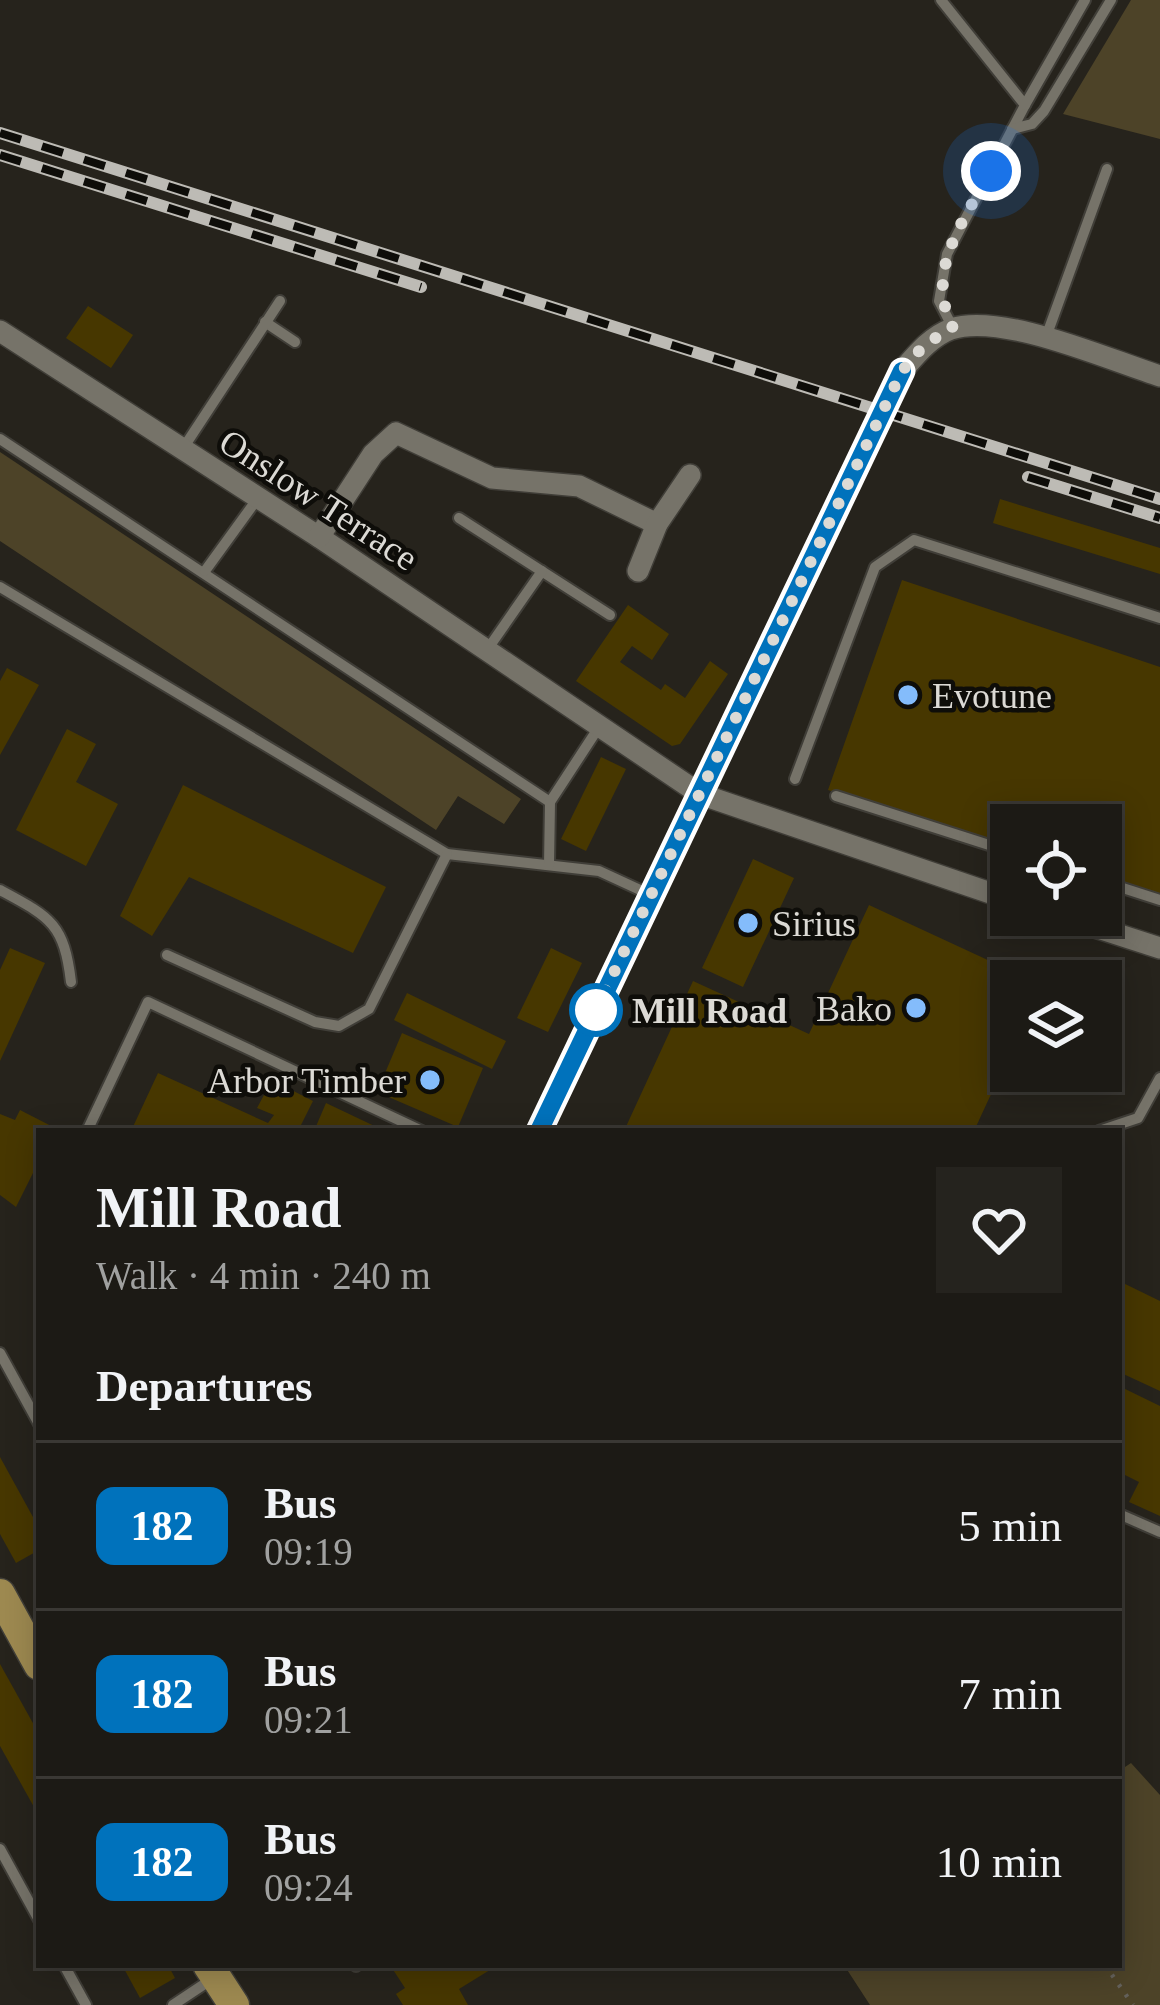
<!DOCTYPE html>
<meta charset="utf-8">
<style>
:root{--surface:#1c1a15;--page:#25231e;--text:#f1f3f6;--muted:#a0a1a0;--line:#3a3834}
body{margin:0;font-family:Georgia,serif;background:var(--page);color:var(--text);height:100vh;display:flex;flex-direction:column;font-size:45px;white-space:nowrap}
*{box-sizing:border-box;margin:0}
p{font-size:39px;color:var(--muted)}
.icon{flex:none;width:66px;height:66px;fill:none;stroke:currentColor;stroke-width:2;stroke-linecap:round;stroke-linejoin:round}
.map{position:relative;flex:1;overflow:hidden}
.details{position:absolute;left:36px;top:1128px;width:1086px;height:840px;display:flex;flex-direction:column;background:var(--surface);border-radius:0px;box-shadow:0 6px 30px #0003,0 0 0 3px var(--line)}
.details>*{flex:none}
.badge{padding:0 24px;border-radius:18px;font-size:42px;line-height:78px}
.buttons{position:absolute;left:990px;top:804px;display:grid;gap:24px}
.buttons a{display:grid;place-items:center;width:132px;height:132px;border-radius:0px;background:var(--surface);box-shadow:0 6px 30px #0003,0 0 0 3px var(--line);font-size:60px}
.you{position:absolute;width:60px;height:60px;margin:-30px;border:9px solid #fff;border-radius:50%;background:#1a73e8;box-shadow:0 0 0 18px #1a73e833}
.map>.badge{position:absolute;translate:-50% -50%;box-shadow:0 0 0 6px #fff}
h2{padding:0 60px;font-size:45px;line-height:108px}
.round{display:grid;place-items:center;flex:none;width:126px;height:126px;border-radius:0px;background:var(--page)}
.summary{display:flex;align-items:center;justify-content:space-between;height:204px;padding:0 60px}
h1{font-size:57px;font-weight:700;line-height:90px}
ul{padding:0;list-style:none}
li{display:flex;align-items:center;gap:36px;height:168px;padding:0 60px;border-top:3px solid var(--line)}
li div{flex:1}
li b{display:block;font-size:45px}
li em{font-style:normal}
li .badge{min-width:132px;font-weight:700;text-align:center}
.map>svg:first-child{display:block}
.green{fill:#4d4328}
.building{fill:#473700}
.lines{fill:none;stroke-linecap:round;stroke-linejoin:round}
.service-casing{stroke:#403e38;stroke-width:14}
.minor-casing{stroke:#403e38;stroke-width:24}
.primary-casing{stroke:#403e38;stroke-width:33}
.path{stroke:#64615b;stroke-width:4.5;stroke-dasharray:3 9;stroke-linecap:butt}
.service{stroke:#767369;stroke-width:10}
.minor{stroke:#767369;stroke-width:21}
.primary{stroke:#9d8950;stroke-width:30}
.rail-casing{stroke:#bdbbb5;stroke-width:12}
.rail{stroke:#0e0d09;stroke-width:8;stroke-dasharray:22;stroke-linecap:butt}
.minor-bridge-casing{stroke:#403e38;stroke-width:24;stroke-linecap:butt}
.minor-bridge{stroke:#767369;stroke-width:21}
.line-casing{stroke:#fff;stroke-width:27}
.line{stroke:#0072bc;stroke-width:18}
.walk{stroke:#dcdad5;stroke-width:12;stroke-dasharray:0 21.6}
.poi-dot{fill:#84bcfb;stroke:#0e0d09;stroke-width:4.5}
.stop-dot{fill:#fff;stroke:#0072bc;stroke-width:6}
.labels{text-anchor:middle;stroke-width:9;stroke-linejoin:round;paint-order:stroke}
.street-label{font-size:36px;fill:#dcdad5;stroke:#0e0d09}
.poi-label{font-size:36px;fill:#dcdad5;stroke:#0e0d09;text-anchor:start}
.stop-label{font-size:36px;font-weight:bold;fill:#dcdad5;stroke:#0e0d09;text-anchor:start}
</style>
<div class="map">
<svg width="1160" height="2005" viewBox="0 0 1160 2005">
<rect width="100%" height="100%" fill="#26231c"/>
<g class="green">
<path d="M1131 0H1160V139L1063 114Z"/>
<path d="M0 452 521 799 504 824 458 796 436 830 0 541Z"/>
<path d="M1131 1763 1160 1795V2005H870L844 1965H1119V1771Z"/>
</g>
<g class="building">
<path d="M88 306 133 335 111 368 66 338Z"/>
<path d="M1000 499 1160 548V574L993 523Z"/>
<path d="M902 580 1160 667V894L1101 876V825H1011V848L828 790Z"/>
<path d="M628 605 669 634 652 660 632 646 620 662 661 690 665 684 685 698 710 661 728 674 680 744 672 746 576 681Z"/>
<path d="M7 668 39 685 0 755V681Z"/>
<path d="M67 729 96 744 76 782 118 804 86 866 16 830Z"/>
<path d="M601 757 626 769 586 851 561 839Z"/>
<path d="M183 785 386 887 353 953 189 877 152 936 120 916Z"/>
<path d="M753 859 794 878 743 987 702 968Z"/>
<path d="M869 905 1033 981H1011V1051L974 1131H624L693 981 809 1034Z"/>
<path d="M10 948 45 963 0 1061V970Z"/>
<path d="M551 948 582 963 548 1032 517 1018Z"/>
<path d="M407 993 506 1041 492 1069 394 1020Z"/>
<path d="M402 1033 483 1068 458 1127 377 1092Z"/>
<path d="M158 1073 268 1123 274 1115 257 1108 272 1080 313 1101 298 1131H131Z"/>
<path d="M326 1103 385 1131H314Z"/>
<path d="M20 1110 61 1131H39V1161L16 1207 0 1195V1114L15 1120Z"/>
<path d="M1119 1281 1160 1301V1391L1119 1372Z"/>
<path d="M1119 1386 1160 1406V1516L1129 1502 1139 1482 1119 1472Z"/>
<path d="M0 1457 39 1528V1550L16 1563 0 1534Z"/>
<path d="M0 1664 39 1734V1816L0 1746Z"/>
<path d="M122 1965H168L175 1978 140 1998Z"/>
<path d="M390 1965H498L459 1989 468 2005H403L396 1994 405 1988Z"/>
</g>
<g class="lines">
<defs>
<g id="service">
<path d="M941 0 1025 105 947 254 939 301 953 328"/>
<path d="M1025 105 1085 0"/>
<path d="M1012 129 1032 124 1044 111 1111 0"/>
<path d="M265 322 295 342"/>
<path d="M1046 337 1107 169"/>
<path d="M0 439 550 802"/>
<path d="M182 450 280 301"/>
<path d="M459 518 610 615"/>
<path d="M205 571 258 498"/>
<path d="M0 587 447 854 599 871 651 895"/>
<path d="M487 650 542 571"/>
<path d="M795 779 875 567 914 540 1160 618"/>
<path d="M836 796 1011 852"/>
<path d="M549 865 550 802 599 727"/>
<path d="M1101 881 1160 900"/>
<path d="M0 890C50 917 64 923 71 982"/>
<path d="M167 955 315 1022 339 1026 369 1009 447 854"/>
<path d="M87 1131 148 1002 422 1131"/>
<path d="M1099 1131 1138 1118 1160 1078"/>
<path d="M0 1353 39 1424"/>
<path d="M1119 1514 1160 1532"/>
<path d="M0 1849 39 1920"/>
<path d="M64 1965 86 2005"/>
<path d="M355 1965 356 1966"/>
<path d="M173 2005 215 1977"/>
</g>
<g id="minor">
<path d="M0 331 319 537 700 794 1011 900"/>
<path d="M902 371C916 355 930 337 951 329 1002 312 1109 360 1160 376"/>
<path d="M319 537 373 454 396 433 492 478 579 486 657 524"/>
<path d="M638 571 657 524 690 475"/>
<path d="M1058 915 1160 948"/>
<path d="M539 1131 854 472"/>
</g>
<g id="primary">
<path d="M0 1594 39 1665"/>
<path d="M208 1965 234 2005"/>
</g>
</defs>
<use href="#service" class="service-casing"/>
<use href="#minor" class="minor-casing"/>
<use href="#primary" class="primary-casing"/>
<path class="path" d="M1105 1965 1133 2005"/>
<use href="#service" class="service"/>
<use href="#minor" class="minor"/>
<use href="#primary" class="primary"/>
<defs>
<g id="rail">
<path d="M0 133 1160 499"/>
<path d="M0 155 421 287"/>
<path d="M1028 477 1160 518"/>
</g>
</defs>
<use href="#rail" class="rail-casing"/>
<use href="#rail" class="rail"/>
<defs>
<path id="minor-bridge" d="M854 472 902 371"/>
</defs>
<use href="#minor-bridge" class="minor-bridge-casing"/>
<use href="#minor-bridge" class="minor-bridge"/>
</g>
<g class="lines">
<defs>
<path id="line" d="M539 1131 902 371"/>
</defs>
<use href="#line" class="line-casing"/>
<use href="#line" class="line"/>
<path class="walk" d="M596 1010 902 371 925 344 953 328C924 271 963 222 991 171"/>
</g>
<g class="poi-dot">
<circle cx="908" cy="695" r="12"/>
<circle cx="748" cy="923" r="12"/>
<circle cx="916" cy="1008" r="12"/>
<circle cx="430" cy="1080" r="12"/>
</g>
<circle class="stop-dot" cx="596" cy="1010" r="24"/>
<g class="labels">
<g class="street-label">
<text transform="translate(319 499) rotate(33)" y="13">Onslow Terrace</text>
</g>
<g class="poi-label">
<text x="932" y="708">Evotune</text>
<text x="772" y="936">Sirius</text>
<text x="892" y="1021" text-anchor="end">Bako</text>
<text x="406" y="1093" text-anchor="end">Arbor Timber</text>
</g>
<g class="stop-label">
<text x="632" y="1023">Mill Road</text>
</g>
</g>
</svg>
<div class="buttons">
<a><svg class="icon" aria-label="locate" viewBox="0 0 24 24"><circle cx="12" cy="12" r="6"/><path d="M12 2v4M12 18v4M2 12h4M18 12h4"/></svg></a>
<a><svg class="icon" aria-label="layers" viewBox="0 0 24 24"><path d="M12 4l9 5-9 5-9-5zM3 14l9 5 9-5"/></svg></a>
</div>
<div class="you" style="left:991px;top:171px"></div>
<section class="details">
<div class="summary"><div><h1>Mill Road</h1><p>Walk · 4 min · 240 m</p></div><a class="round"><svg class="icon" aria-label="heart" viewBox="0 0 24 24"><path d="M12 20l-8-8c-3-5 5-10 8-4 3-6 11-1 8 4z"/></svg></a></div>
<h2>Departures</h2>
<ul>
<li><span class="badge" style="background:#0072bc;color:#fff">182</span><div><b>Bus</b><p>09:19</p></div><em>5 min</em></li>
<li><span class="badge" style="background:#0072bc;color:#fff">182</span><div><b>Bus</b><p>09:21</p></div><em>7 min</em></li>
<li><span class="badge" style="background:#0072bc;color:#fff">182</span><div><b>Bus</b><p>09:24</p></div><em>10 min</em></li>
</ul>
</section>
</div>
